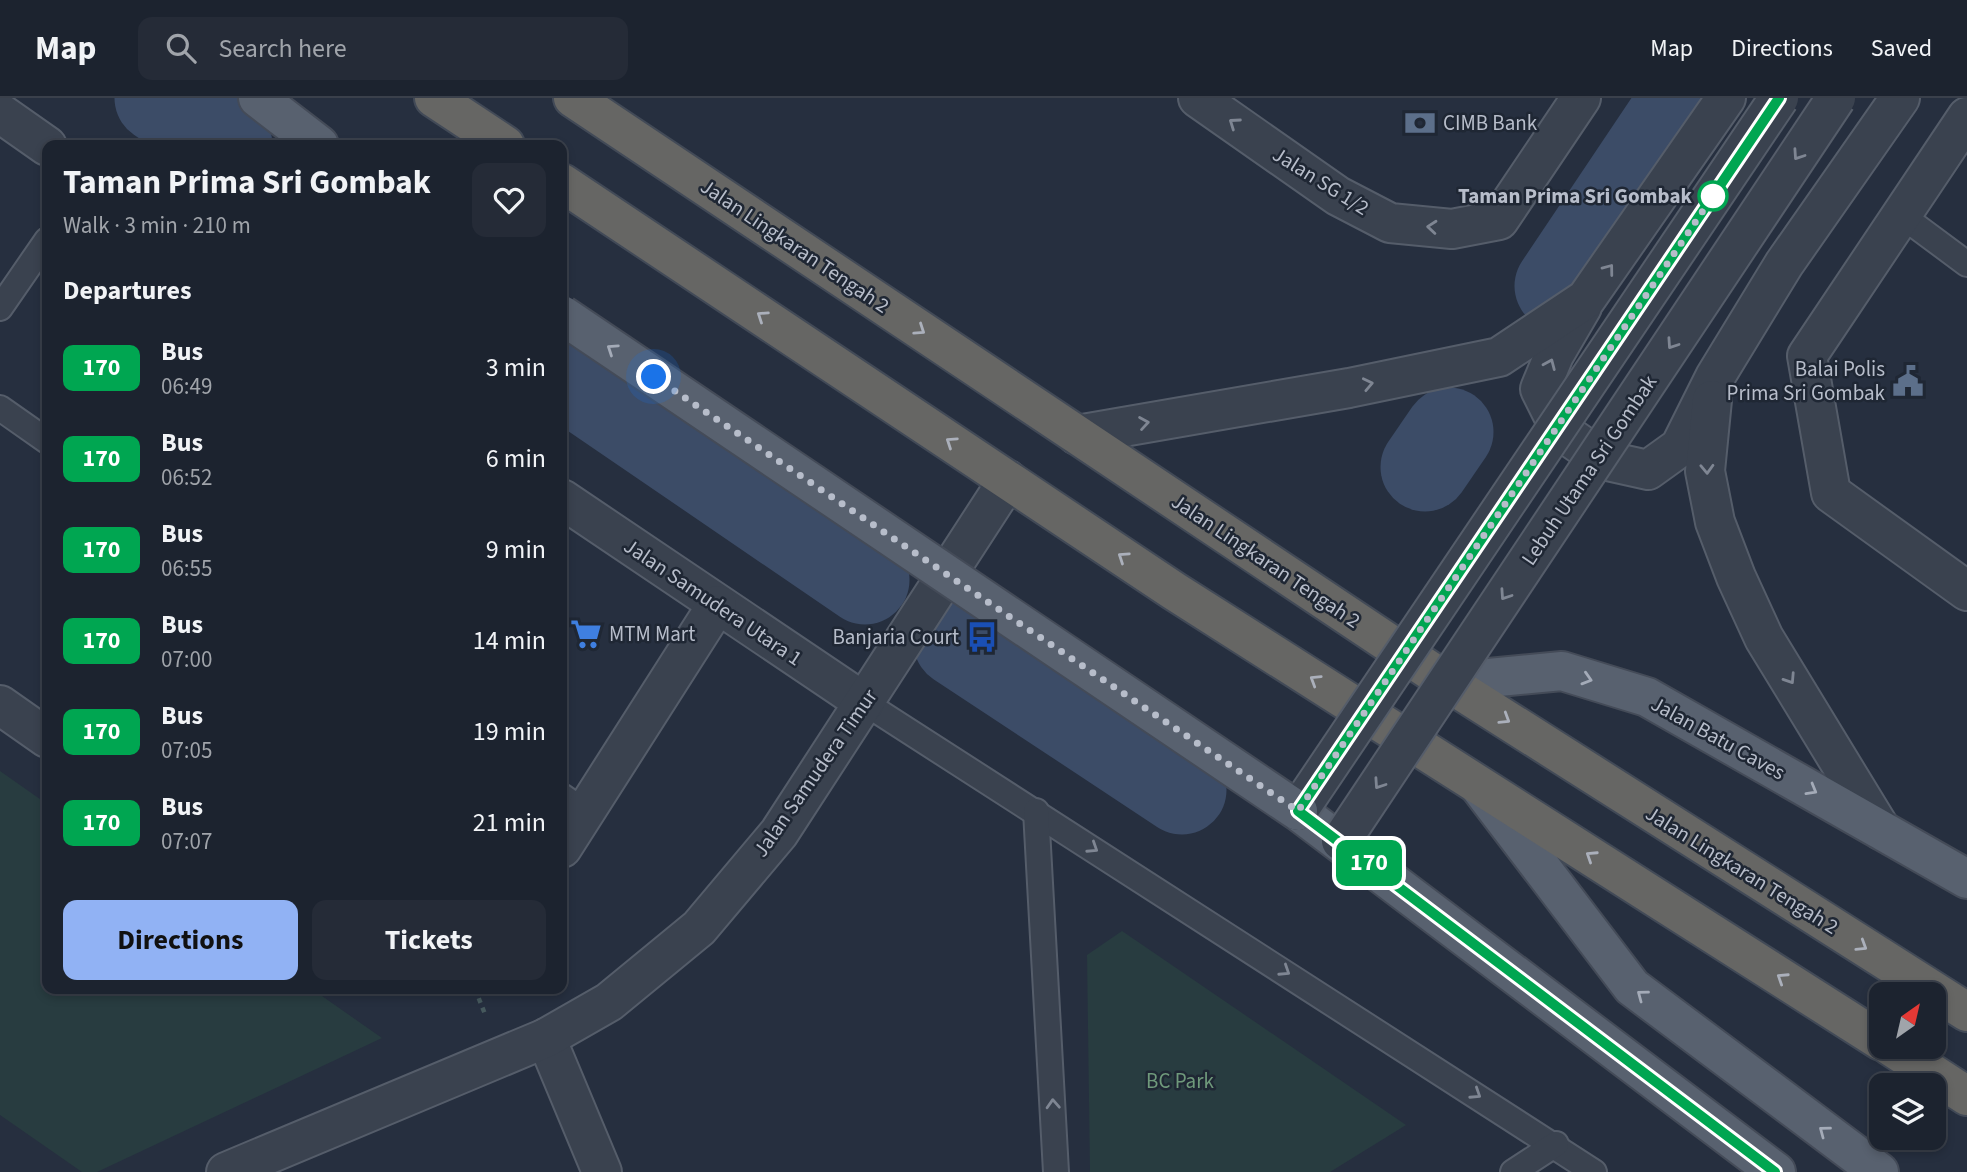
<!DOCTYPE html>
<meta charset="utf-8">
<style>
:root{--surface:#1c232f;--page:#252b37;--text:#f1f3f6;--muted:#a0a4aa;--line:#3a404b;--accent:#91b2f4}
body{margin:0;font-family:"Source Sans 3",sans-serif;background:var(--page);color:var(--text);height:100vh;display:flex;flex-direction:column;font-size:26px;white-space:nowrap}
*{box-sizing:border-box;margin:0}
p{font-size:23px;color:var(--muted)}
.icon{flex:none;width:38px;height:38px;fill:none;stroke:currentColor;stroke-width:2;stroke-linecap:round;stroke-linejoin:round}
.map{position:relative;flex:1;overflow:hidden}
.side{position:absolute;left:42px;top:42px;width:525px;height:854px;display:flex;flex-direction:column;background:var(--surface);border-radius:14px;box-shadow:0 4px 10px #0003,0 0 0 2px var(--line)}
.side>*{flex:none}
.badge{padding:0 14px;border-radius:10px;font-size:24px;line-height:46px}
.needle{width:46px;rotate:34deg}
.fabs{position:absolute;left:1869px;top:884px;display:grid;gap:14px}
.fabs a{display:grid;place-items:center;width:77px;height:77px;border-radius:14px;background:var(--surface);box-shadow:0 4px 10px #0003,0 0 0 2px var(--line);font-size:35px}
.you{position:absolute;width:35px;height:35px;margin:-18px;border:5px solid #fff;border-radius:50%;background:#1a73e8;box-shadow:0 0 0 10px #1a73e833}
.map>.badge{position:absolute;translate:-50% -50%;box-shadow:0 0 0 4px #fff}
h2{padding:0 21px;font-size:26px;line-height:63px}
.round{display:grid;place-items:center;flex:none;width:74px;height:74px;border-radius:14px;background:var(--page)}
.head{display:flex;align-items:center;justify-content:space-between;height:119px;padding:0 21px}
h1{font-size:33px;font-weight:700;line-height:52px}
.primary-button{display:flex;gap:14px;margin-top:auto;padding:14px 21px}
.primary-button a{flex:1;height:80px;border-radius:14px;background:var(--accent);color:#111;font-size:28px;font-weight:700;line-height:80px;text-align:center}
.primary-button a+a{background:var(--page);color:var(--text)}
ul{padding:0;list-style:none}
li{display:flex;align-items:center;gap:21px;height:91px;padding:0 21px}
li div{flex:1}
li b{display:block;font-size:26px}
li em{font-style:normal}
li .badge{min-width:77px;font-weight:700;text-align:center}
header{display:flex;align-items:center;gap:42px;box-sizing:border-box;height:98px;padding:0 35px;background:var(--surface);border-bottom:2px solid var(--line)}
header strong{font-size:33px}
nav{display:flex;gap:38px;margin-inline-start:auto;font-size:24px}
.search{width:490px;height:63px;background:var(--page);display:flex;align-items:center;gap:18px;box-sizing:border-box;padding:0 24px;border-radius:14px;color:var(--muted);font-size:26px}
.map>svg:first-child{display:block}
.green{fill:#283c40}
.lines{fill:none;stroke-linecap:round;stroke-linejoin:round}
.river{stroke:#3c4c67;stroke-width:89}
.service-casing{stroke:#555d6a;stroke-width:28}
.minor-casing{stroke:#555d6a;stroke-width:42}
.tertiary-casing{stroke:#555d6a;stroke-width:42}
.primary-casing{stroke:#444b58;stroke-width:42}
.trunk-casing{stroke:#424a57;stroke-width:42}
.path{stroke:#46595d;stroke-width:4.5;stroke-dasharray:5 5;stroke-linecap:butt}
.service{stroke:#3a424f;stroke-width:24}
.minor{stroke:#3a424f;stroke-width:38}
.tertiary{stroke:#3a424f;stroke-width:38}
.primary{stroke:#58616f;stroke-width:38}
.trunk{stroke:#666664;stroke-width:38}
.tertiary-bridge-casing{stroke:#555d6a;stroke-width:42;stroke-linecap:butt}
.primary-bridge-casing{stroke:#444b58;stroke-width:42;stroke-linecap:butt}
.tertiary-bridge{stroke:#3a424f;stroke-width:38}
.primary-bridge{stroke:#58616f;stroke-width:38}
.oneway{stroke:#7f8693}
.oneway2{stroke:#abb0bb}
.oneway3{stroke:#a4abb8}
.line-casing{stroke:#fff;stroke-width:16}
.line{stroke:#00a651;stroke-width:10}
.walk{stroke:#b7bdca;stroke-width:7;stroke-dasharray:0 12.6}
.stop-dot{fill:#fff;stroke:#00a651;stroke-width:3.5}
.labels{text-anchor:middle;stroke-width:5;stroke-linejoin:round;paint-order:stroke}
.poi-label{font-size:21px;fill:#b7bdca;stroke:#1f2734;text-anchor:start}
.street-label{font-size:21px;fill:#b7bdca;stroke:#1f2734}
.stop-label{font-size:21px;font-weight:bold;fill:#b7bdca;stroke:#1f2734;text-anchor:end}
.park-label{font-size:21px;fill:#6f997b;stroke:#1f2734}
</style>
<header>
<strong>Map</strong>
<div class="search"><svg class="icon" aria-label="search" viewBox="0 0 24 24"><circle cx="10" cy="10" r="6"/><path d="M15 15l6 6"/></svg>Search here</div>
<nav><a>Map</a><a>Directions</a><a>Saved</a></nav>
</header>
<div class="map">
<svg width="1967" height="1074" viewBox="0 0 1967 1074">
<rect width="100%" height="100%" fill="#262f3f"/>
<g class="green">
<path d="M0 673 47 706V891H312L382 940 97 1074H82L0 1017Z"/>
<path d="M1122 833 1406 1027 1330 1074H1090L1087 857Z"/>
</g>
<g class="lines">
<g class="river">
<path d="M159 0 228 47"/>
<path d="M1559 188 1685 0"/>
<path d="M562 275 865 482"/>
<path d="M1425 369 1449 334"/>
<path d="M958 544 1182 692"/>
</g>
<defs>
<g id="service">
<path d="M1901 117 1967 166"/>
<path d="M0 210 47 142"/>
<path d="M0 310 47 343"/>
<path d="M865 605 1594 1074"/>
<path d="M562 698 585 714"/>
<path d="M1036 713 1056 1074"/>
<path d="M1513 1074 1556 1046"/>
</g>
<g id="minor">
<path d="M1198 0 1338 98 1390 125 1452 131 1499 122 1581 0"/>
<path d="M0 15 47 48"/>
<path d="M1967 19 1807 258 1831 395 1967 493"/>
<path d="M562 401 865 605"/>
<path d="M0 607 47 640"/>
<path d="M562 750 717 507"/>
<path d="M546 940 602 1074"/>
<path d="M226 1074 546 940 609 904 699 830 779 735 1008 382"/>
</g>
<g id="tertiary">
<path d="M1582 209 1554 257 1540 291 1561 333 1603 362 1648 372 1680 349 1715 279 1784 166 1900 0"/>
<path d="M1712 302 1705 373 1715 424 1736 479 1764 540 1881 732"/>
<path d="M1077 337 1349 290 1499 259 1586 201 1726 0"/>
</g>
<g id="primary">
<path d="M258 0 319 47"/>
<path d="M1447 584 1562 573 1647 599 1967 781"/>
<path d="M1479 688 1632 889 1879 1074"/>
<path d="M1298 713 1776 1074"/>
</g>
<g id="trunk">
<path d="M434 0 505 47"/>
<path d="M573 0 1447 584 1967 914"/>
<path d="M562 85 1174 493 1881 943"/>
<path d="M1890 948 1967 998"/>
</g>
</defs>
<use href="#service" class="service-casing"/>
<use href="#minor" class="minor-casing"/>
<use href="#tertiary" class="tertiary-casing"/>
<use href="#primary" class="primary-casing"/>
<use href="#trunk" class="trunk-casing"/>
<path class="path" d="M475 891 485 916"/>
<use href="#service" class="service"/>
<use href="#minor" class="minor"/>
<use href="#tertiary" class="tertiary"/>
<use href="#primary" class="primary"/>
<use href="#trunk" class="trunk"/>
<defs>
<g id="tertiary-bridge">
<path d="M1298 713 1779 0"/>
<path d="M1341 743 1836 0"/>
</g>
<path id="primary-bridge" d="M562 217 1298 713"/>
</defs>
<use href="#tertiary-bridge" class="tertiary-bridge-casing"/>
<use href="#primary-bridge" class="primary-bridge-casing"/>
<use href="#tertiary-bridge" class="tertiary-bridge"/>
<use href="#primary-bridge" class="primary-bridge"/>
</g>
<defs><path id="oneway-chevron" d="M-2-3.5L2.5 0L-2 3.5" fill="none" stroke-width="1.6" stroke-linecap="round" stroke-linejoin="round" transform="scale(1.75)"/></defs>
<g class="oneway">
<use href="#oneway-chevron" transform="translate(1234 25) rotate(-145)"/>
<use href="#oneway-chevron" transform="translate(1798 57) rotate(124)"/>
<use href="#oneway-chevron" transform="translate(1432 129) rotate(-175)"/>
<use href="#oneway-chevron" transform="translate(1609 171) rotate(-53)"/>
<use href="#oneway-chevron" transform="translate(1672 246) rotate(124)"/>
<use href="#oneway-chevron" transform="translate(1550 266) rotate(-67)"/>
<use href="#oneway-chevron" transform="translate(1368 286) rotate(-12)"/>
<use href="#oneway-chevron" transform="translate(1144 325) rotate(-9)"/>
<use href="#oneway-chevron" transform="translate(1707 371) rotate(88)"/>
<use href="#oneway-chevron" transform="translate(1505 497) rotate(124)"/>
<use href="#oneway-chevron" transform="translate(1790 581) rotate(57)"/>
<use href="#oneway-chevron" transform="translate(1379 686) rotate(124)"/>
<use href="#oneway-chevron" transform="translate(1093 750) rotate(33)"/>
<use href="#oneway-chevron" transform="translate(1285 873) rotate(33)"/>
<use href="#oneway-chevron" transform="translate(1476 996) rotate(33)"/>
<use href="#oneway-chevron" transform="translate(1053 1006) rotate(-93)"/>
</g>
<g class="oneway2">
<use href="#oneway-chevron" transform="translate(762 218) rotate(-146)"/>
<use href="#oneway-chevron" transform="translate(920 232) rotate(34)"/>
<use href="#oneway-chevron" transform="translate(951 344) rotate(-146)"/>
<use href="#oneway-chevron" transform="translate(1123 459) rotate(-146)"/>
<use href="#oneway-chevron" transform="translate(1315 582) rotate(-148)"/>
<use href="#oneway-chevron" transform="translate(1505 621) rotate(32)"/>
<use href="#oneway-chevron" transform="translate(1591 758) rotate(-147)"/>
<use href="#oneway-chevron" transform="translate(1862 848) rotate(32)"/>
<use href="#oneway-chevron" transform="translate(1782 880) rotate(-147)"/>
</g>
<g class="oneway3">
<use href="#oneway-chevron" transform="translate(612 251) rotate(-146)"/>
<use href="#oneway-chevron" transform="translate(1587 581) rotate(17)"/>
<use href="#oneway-chevron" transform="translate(1812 692) rotate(30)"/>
<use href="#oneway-chevron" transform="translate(1642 897) rotate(-143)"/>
<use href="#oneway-chevron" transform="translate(1824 1033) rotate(-143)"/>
</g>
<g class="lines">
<defs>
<path id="line" d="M1775 1074 1298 713 1779 0"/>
</defs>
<use href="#line" class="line-casing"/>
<use href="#line" class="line"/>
<path class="walk" d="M654 279 1298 713 1717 92 1713 98"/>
</g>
<defs>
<symbol id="bank-bare" viewBox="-9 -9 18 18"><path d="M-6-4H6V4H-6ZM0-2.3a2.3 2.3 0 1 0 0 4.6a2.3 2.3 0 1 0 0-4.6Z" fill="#5c6f8a" stroke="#1f2734" stroke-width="2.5" paint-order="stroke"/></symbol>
<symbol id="civic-bare" viewBox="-9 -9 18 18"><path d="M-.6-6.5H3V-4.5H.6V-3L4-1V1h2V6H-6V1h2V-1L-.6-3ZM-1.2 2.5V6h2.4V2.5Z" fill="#5c6f8a" stroke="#1f2734" stroke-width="2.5" paint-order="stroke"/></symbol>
<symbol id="supermarket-bare" viewBox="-9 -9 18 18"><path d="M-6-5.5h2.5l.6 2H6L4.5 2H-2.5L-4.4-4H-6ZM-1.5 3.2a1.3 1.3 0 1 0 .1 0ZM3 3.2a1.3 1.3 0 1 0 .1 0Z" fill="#3f7fe0" stroke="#1f2734" stroke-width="2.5" paint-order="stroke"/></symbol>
<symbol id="bus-bare" viewBox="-9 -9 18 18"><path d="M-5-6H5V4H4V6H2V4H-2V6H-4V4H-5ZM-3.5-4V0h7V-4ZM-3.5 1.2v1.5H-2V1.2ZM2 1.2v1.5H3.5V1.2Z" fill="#1a4fb4" stroke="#1f2734" stroke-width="2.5" paint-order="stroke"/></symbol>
</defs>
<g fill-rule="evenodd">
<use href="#bank-bare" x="1398" y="3" width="44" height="44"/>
<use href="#civic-bare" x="1886" y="261" width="44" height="44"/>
<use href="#supermarket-bare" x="564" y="514" width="44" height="44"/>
<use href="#bus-bare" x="960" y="517" width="44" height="44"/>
</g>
<circle class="stop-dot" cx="1713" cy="98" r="14"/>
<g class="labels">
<g class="poi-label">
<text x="1443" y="32">CIMB Bank</text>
<text x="1885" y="278" text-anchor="end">Balai Polis<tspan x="1885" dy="24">Prima Sri Gombak</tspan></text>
<text x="609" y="543">MTM Mart</text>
<text x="959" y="546" text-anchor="end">Banjaria Court</text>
</g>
<g class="street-label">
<text transform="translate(1321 83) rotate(32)" y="7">Jalan SG 1/2</text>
<text transform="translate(795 148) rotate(34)" y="7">Jalan Lingkaran Tengah 2</text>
<text transform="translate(1589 372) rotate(-56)" y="7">Lebuh Utama Sri Gombak</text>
<text transform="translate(1266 463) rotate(34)" y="7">Jalan Lingkaran Tengah 2</text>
<text transform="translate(713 504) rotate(34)" y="7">Jalan Samudera Utara 1</text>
<text transform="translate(1718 640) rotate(29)" y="7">Jalan Batu Caves</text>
<text transform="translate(815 675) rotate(-55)" y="7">Jalan Samudera Timur</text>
<text transform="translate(1742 772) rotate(32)" y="7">Jalan Lingkaran Tengah 2</text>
</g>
<g class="stop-label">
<text x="1692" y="105">Taman Prima Sri Gombak</text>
</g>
<g class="park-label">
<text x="1180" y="990">BC Park</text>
</g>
</g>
</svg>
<div class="fabs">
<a><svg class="needle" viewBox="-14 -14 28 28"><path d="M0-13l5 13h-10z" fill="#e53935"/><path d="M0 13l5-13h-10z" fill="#a0a4aa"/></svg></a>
<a><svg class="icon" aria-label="layers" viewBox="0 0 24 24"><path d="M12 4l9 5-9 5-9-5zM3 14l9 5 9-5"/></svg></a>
</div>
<div class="you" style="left:654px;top:279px"></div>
<b class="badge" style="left:1369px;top:765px;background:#00a651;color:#fff">170</b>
<section class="side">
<div class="head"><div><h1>Taman Prima Sri Gombak</h1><p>Walk · 3 min · 210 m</p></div><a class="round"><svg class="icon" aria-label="heart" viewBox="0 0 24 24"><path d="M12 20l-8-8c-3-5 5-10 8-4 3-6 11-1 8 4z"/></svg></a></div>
<h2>Departures</h2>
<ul>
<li><span class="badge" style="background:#00a651;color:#fff">170</span><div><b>Bus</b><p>06:49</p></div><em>3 min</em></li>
<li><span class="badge" style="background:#00a651;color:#fff">170</span><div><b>Bus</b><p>06:52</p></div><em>6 min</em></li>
<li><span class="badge" style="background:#00a651;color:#fff">170</span><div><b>Bus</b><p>06:55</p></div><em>9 min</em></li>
<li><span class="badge" style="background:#00a651;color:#fff">170</span><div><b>Bus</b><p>07:00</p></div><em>14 min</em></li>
<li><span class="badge" style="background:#00a651;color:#fff">170</span><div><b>Bus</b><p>07:05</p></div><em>19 min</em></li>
<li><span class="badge" style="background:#00a651;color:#fff">170</span><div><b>Bus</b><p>07:07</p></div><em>21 min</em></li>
</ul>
<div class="primary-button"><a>Directions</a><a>Tickets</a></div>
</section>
</div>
